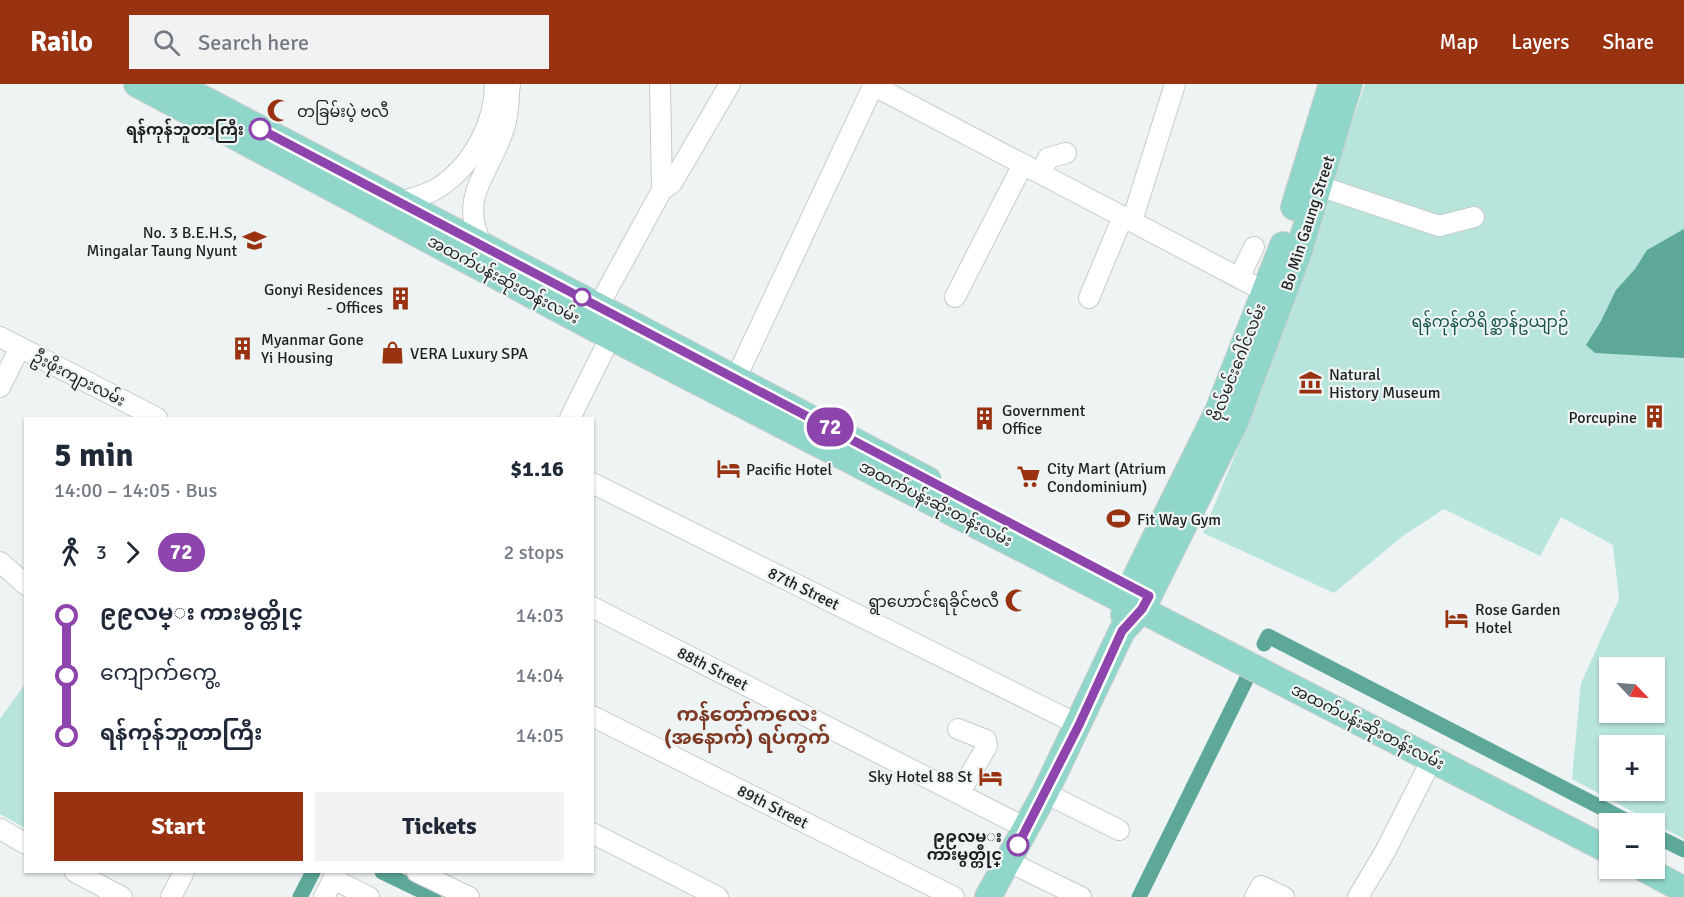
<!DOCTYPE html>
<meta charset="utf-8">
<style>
:root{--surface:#fff;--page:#f2f2f3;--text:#1f2937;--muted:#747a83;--accent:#993210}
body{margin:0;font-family:Signika,"Noto Sans Myanmar",sans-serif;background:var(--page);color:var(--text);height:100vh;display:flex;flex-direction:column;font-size:22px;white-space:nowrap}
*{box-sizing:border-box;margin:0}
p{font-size:20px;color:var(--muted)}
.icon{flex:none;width:33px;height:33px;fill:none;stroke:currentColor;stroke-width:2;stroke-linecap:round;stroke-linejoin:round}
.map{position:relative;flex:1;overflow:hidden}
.sheet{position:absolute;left:24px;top:333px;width:570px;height:456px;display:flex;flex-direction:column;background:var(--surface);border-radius:0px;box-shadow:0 2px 4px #0004}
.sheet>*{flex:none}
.badge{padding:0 12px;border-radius:20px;font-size:21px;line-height:39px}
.needle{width:39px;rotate:115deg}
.controls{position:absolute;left:1599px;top:573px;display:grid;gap:12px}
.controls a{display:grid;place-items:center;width:66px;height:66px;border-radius:0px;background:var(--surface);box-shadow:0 2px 4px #0004;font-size:30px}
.map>.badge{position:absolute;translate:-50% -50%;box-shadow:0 0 0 3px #fff}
.legs{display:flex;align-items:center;gap:9px;height:66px;padding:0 30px;font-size:20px}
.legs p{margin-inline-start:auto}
.summary{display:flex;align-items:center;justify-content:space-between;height:102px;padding:0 30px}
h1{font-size:33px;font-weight:700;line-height:45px}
.action{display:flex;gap:12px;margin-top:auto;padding:12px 30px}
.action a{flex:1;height:69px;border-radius:0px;background:var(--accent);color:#fff;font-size:24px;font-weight:700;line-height:69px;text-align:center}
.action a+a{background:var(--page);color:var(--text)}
ul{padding:0 30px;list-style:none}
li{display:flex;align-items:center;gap:21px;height:60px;font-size:22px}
li i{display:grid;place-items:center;width:9px;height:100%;margin:0 8px;background:currentColor}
li i::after{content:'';width:15px;height:15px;margin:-8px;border:4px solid;border-radius:50%;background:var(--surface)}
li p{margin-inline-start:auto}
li:first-child i{background:linear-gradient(#0000 50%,currentColor 0)}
li:last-child i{background:linear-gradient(currentColor 50%,#0000 0)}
header{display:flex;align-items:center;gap:36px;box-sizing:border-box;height:84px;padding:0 30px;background:var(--accent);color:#fff}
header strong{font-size:28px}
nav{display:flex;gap:33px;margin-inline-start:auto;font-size:21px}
.search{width:420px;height:54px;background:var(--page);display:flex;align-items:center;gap:15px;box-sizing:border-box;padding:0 21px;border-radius:0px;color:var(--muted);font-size:22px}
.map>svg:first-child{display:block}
.green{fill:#b8e5db;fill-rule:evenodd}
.water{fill:#5ea89a}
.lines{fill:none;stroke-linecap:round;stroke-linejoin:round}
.canal{stroke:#5ea89a;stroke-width:15}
.minor-casing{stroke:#c5ccca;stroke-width:22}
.major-casing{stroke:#cecece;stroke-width:28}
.minor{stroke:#fff;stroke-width:20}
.major{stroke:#90d6ca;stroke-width:26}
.line-1-casing{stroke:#fff;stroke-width:14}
.line-1{stroke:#8e44ad;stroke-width:9}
.stop-1-dot{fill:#fff;stroke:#8e44ad;stroke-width:3}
.labels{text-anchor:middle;stroke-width:4.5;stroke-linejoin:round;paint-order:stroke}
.poi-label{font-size:16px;fill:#1e2120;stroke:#edf4f3;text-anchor:start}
.stop-label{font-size:16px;font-weight:bold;fill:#1e2120;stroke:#edf4f3;text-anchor:end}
.street-label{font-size:16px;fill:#1e2120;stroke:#edf4f3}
.park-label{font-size:16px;fill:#14534a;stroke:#edf4f3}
.quarter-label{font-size:20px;font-weight:bold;fill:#7d3925;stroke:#edf4f3}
</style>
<header>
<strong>Railo</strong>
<div class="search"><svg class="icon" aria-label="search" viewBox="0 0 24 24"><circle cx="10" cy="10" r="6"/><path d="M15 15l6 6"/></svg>Search here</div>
<nav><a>Map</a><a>Layers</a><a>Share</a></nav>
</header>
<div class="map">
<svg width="1684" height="813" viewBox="0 0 1684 813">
<rect width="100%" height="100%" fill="#edf4f3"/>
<g class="green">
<path d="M1365 0H1684V755L1572 695 1581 599 1619 515 1613 461 1561 433 1540 472 1444 425 1403 452 1334 509 1203 449 1265 298ZM1610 584H1654V628H1610ZM1610 662H1654V706H1610Z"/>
<path d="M25 600V744L0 730V635Z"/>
</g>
<path class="water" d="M1684 145V274L1595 269 1586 261 1601 237 1616 206 1635 185 1647 166Z"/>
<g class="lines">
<g class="canal">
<path d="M1264 560 1268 552 1633 740"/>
<path d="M1654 751 1684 766"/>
<path d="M382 788 434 813"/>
<path d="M300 813 313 788"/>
<path d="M1139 813 1247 594"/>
</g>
<defs>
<g id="minor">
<path d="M874 2 1266 208"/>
<path d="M1041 89 1048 74 1066 69"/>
<path d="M1319 102 1439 142 1474 133"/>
<path d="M662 106 672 99 730 0"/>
<path d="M399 119C411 114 427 111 438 104 472 82 495 40 495 0"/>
<path d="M1132 137 1175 0"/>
<path d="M482 161C457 110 491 90 505 41 509 29 508 13 510 0"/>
<path d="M1239 194 1254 163"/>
<path d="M955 213 1023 80"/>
<path d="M1089 214 1123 132"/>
<path d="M599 221 662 106 660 0"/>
<path d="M0 253 157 334"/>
<path d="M736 294 874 0"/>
<path d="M0 303 20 263"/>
<path d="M570 334 617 240"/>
<path d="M592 399 1079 641"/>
<path d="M0 478 26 501"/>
<path d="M592 523 1026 744"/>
<path d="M592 632 954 813"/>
<path d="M958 645 986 656 987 662 960 708"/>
<path d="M1045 709 1119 746"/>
<path d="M0 745 26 760"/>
<path d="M592 749 718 813"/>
<path d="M1009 778 1081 813"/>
<path d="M75 788 122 813"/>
<path d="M417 788 469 813"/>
<path d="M333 795 369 813"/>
<path d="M171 813 184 788"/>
<path d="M324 813 337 788"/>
<path d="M1255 813 1261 802 1284 813"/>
<path d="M1358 813 1386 766 1432 675"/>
</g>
<g id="major">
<path d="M137 0 611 253 1610 767"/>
<path d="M175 0 928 396"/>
<path d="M1294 123 1330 6"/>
<path d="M1124 532 1126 516 1131 503 1218 327 1283 161"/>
<path d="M1643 784 1684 806"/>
<path d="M988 813 1045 709 1122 547 1142 525 1235 338 1298 170 1349 0"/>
</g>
</defs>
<use href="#minor" class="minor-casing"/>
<use href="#major" class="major-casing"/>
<use href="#minor" class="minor"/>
<use href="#major" class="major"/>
</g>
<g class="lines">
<defs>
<path id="line-1" d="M260 45 1149 512 1142 525 1122 547 1079 641 1018 761"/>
</defs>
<use href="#line-1" class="line-1-casing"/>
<use href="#line-1" class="line-1"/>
</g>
<defs>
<symbol id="mosque-bare" viewBox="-9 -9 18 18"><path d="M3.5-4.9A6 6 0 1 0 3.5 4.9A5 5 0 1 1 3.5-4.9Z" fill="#993210" stroke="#edf4f3" stroke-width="2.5" paint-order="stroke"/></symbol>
<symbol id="school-bare" viewBox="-9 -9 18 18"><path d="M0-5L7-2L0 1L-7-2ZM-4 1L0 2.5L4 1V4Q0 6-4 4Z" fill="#993210" stroke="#edf4f3" stroke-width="2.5" paint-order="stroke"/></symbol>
<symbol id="building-bare" viewBox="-9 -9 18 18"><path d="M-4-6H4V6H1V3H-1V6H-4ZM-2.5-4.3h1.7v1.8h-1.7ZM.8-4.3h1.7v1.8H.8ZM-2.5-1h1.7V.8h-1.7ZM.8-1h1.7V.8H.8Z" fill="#993210" stroke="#edf4f3" stroke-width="2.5" paint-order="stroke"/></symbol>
<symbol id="shop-bare" viewBox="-9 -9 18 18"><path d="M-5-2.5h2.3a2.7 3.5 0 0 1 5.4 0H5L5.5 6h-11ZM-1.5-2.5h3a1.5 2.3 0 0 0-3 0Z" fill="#993210" stroke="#edf4f3" stroke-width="2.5" paint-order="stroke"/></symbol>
<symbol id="museum-bare" viewBox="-9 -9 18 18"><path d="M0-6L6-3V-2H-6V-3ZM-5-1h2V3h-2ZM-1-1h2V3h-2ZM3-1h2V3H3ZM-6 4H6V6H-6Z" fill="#993210" stroke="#edf4f3" stroke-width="2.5" paint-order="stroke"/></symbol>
<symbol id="hotel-bare" viewBox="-9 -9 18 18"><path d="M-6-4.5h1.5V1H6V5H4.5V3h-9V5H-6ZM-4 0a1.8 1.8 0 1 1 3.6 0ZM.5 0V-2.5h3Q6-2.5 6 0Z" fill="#993210" stroke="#edf4f3" stroke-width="2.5" paint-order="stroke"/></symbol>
<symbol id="supermarket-bare" viewBox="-9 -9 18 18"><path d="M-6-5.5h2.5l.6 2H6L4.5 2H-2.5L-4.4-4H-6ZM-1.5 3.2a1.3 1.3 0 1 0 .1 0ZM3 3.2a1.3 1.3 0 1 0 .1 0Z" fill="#993210" stroke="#edf4f3" stroke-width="2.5" paint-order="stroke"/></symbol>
<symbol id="stadium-bare" viewBox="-9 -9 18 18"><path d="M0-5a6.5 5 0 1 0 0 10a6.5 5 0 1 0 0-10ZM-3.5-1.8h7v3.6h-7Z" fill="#993210" stroke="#edf4f3" stroke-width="2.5" paint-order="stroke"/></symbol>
</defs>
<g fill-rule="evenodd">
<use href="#mosque-bare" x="262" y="10" width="33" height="33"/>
<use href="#school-bare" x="238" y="140" width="33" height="33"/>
<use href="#building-bare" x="384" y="198" width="33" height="33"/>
<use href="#building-bare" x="226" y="248" width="33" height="33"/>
<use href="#shop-bare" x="376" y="252" width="33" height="33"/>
<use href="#museum-bare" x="1294" y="282" width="33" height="33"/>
<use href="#building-bare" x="1638" y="316" width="33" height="33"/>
<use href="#building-bare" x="968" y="318" width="33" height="33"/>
<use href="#hotel-bare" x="712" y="368" width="33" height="33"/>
<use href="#supermarket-bare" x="1012" y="376" width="33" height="33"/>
<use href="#stadium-bare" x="1102" y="418" width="33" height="33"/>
<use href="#mosque-bare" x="1000" y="500" width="33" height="33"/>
<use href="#hotel-bare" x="1440" y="518" width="33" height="33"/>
<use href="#hotel-bare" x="974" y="676" width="33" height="33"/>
</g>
<g class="stop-1-dot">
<circle cx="260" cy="45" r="10"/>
<circle cx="582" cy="213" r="8"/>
<circle cx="1018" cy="761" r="10"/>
</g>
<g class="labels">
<g class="poi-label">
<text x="297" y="33">တခြမ်းပဲ့ ဗလီ</text>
<text x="237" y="154" text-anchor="end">No. 3 B.E.H.S,<tspan x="237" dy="18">Mingalar Taung Nyunt</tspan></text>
<text x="383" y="211" text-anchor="end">Gonyi Residences<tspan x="383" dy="18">- Offices</tspan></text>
<text x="261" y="261">Myanmar Gone<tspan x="261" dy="18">Yi Housing</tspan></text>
<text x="410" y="275">VERA Luxury SPA</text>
<text x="1329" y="296">Natural<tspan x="1329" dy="18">History Museum</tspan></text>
<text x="1002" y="332">Government<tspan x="1002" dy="18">Office</tspan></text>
<text x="1637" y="339" text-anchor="end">Porcupine</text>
<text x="1047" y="390">City Mart (Atrium<tspan x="1047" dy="18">Condominium)</tspan></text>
<text x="746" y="391">Pacific Hotel</text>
<text x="1137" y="441">Fit Way Gym</text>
<text x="999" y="523" text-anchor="end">ရွာဟောင်းရခိုင်ဗလီ</text>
<text x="1475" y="531">Rose Garden<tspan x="1475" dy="18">Hotel</tspan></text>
<text x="972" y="698" text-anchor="end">Sky Hotel 88 St</text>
</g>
<g class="stop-label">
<text x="244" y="51">ရန်ကုန်ဘူတာကြီး</text>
<text x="1002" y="758">၉၉လမ္း<tspan x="1002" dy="18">ကားမွတ္တိုင္</tspan></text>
</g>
<g class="street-label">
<text transform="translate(1307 139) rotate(-72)" y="6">Bo Min Gaung Street</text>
<text transform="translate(504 195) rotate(28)" y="6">အထက်ပန်းဆိုးတန်းလမ်း</text>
<text transform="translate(1237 278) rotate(-68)" y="6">ဗိုလ်မင်းဂေါင်လမ်း</text>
<text transform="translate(79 294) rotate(27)" y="6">ဦးဖိုးကျားလမ်း</text>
<text transform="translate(936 419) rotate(27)" y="6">အထက်ပန်းဆိုးတန်းလမ်း</text>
<text transform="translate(804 504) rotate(26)" y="6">87th Street</text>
<text transform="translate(713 584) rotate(27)" y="6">88th Street</text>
<text transform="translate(1368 642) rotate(27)" y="6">အထက်ပန်းဆိုးတန်းလမ်း</text>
<text transform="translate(773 722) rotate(27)" y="6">89th Street</text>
</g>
<g class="park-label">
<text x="1490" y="243">ရန်ကုန်တိရိစ္ဆာန်ဥယျာဉ်</text>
</g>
<g class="quarter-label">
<text x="747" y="637">ကန်တော်ကလေး<tspan x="747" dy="23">(အနောက်) ရပ်ကွက်</tspan></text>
</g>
</g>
</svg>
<div class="controls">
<a><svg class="needle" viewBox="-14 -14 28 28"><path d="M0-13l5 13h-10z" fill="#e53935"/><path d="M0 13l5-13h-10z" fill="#747a83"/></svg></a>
<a>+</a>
<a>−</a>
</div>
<b class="badge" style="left:830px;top:343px;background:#8e44ad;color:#fff">72</b>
<section class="sheet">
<div class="summary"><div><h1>5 min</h1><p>14:00 – 14:05 · Bus</p></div><b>$1.16</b></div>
<div class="legs"><svg class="icon" aria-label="walk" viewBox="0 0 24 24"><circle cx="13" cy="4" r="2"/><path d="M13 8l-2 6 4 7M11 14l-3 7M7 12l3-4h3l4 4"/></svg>3<svg class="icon" aria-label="forward" viewBox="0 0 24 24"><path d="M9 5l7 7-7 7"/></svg><b class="badge" style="background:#8e44ad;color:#fff">72</b><p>2 stops</p></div>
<ul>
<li><i style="color:#8e44ad"></i><b>၉၉လမ္း ကားမွတ္တိုင္</b><p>14:03</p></li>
<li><i style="color:#8e44ad"></i><span>ကျောက်ကွေ့</span><p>14:04</p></li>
<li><i style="color:#8e44ad"></i><b>ရန်ကုန်ဘူတာကြီး</b><p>14:05</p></li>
</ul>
<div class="action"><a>Start</a><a>Tickets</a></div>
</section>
</div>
